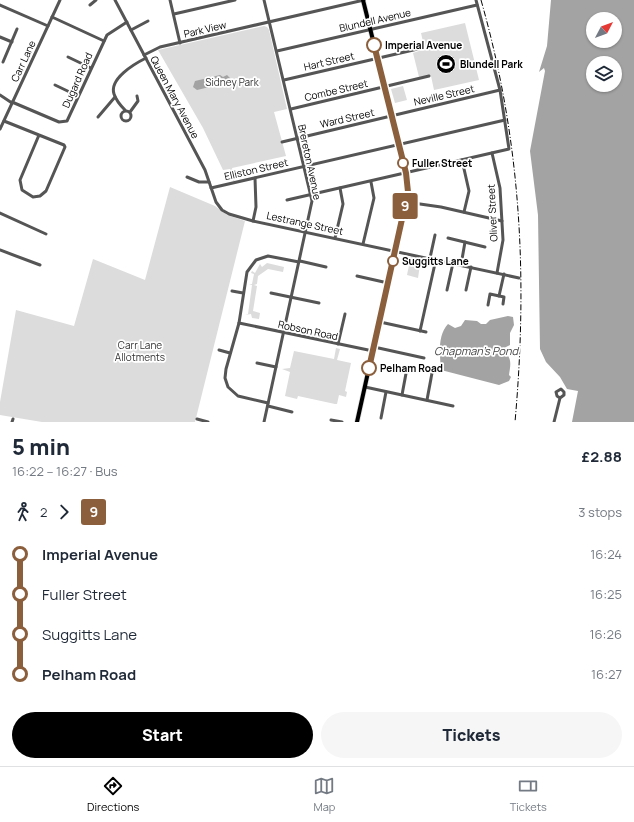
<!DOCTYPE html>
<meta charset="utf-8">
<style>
:root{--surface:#fff;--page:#f6f6f7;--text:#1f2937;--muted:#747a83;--line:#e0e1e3;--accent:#000}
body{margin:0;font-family:Manrope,sans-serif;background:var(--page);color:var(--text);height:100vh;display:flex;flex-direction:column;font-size:15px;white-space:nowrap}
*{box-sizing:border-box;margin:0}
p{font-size:13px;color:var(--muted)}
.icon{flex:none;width:22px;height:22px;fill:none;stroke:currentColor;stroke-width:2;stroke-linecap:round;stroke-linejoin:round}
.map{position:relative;height:422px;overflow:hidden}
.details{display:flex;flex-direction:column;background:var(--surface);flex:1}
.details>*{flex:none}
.badge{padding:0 8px;border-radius:3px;font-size:14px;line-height:26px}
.needle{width:26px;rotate:49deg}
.fabs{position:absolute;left:586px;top:12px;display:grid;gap:8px}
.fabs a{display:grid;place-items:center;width:36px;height:36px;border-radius:50%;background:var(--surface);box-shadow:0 1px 3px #0004;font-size:20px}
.map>.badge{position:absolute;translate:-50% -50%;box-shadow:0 0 0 2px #fff}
.legs{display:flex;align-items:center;gap:6px;height:44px;padding:0 12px;font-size:13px}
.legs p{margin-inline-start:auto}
.summary{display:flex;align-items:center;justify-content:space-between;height:68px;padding:0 12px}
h1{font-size:22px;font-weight:800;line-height:30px}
.action{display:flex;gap:8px;margin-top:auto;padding:8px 12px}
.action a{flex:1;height:46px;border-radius:24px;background:var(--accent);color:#fff;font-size:16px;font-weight:800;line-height:46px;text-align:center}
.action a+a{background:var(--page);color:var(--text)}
ul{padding:0 12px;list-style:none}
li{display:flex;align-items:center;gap:14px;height:40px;font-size:15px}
li i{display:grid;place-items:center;width:6px;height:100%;margin:0 5px;background:currentColor}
li i::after{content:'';width:10px;height:10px;margin:-5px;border:3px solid;border-radius:50%;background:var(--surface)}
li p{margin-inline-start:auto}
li:first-child i{background:linear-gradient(#0000 50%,currentColor 0)}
li:last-child i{background:linear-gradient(currentColor 50%,#0000 0)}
.tab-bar{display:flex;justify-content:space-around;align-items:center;height:56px;border-top:1px solid var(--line);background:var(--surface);font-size:11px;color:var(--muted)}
.tab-bar a{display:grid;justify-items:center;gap:2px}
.tab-bar .selected{color:var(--accent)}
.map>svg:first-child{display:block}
.green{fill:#dcdcdc}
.water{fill:#a3a3a3;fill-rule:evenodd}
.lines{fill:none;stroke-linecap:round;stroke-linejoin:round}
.major-casing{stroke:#dbdbdb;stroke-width:5.5}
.minor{stroke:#555;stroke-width:3}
.major{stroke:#000;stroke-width:4}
.rail{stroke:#000;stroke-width:1;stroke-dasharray:6 2 1 2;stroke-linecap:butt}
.line-1-casing{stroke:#fff;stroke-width:9}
.line-1{stroke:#8b5e3c;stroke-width:6}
.stop-1-dot{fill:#fff;stroke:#8b5e3c;stroke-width:2}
.labels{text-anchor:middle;stroke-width:3.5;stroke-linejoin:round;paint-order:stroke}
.street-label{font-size:10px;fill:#000;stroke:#fff}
.stop-label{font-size:10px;font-weight:bold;fill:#000;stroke:#fff;text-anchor:start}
.poi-label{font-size:10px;font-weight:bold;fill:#000;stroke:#fff;text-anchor:start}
.park-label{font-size:10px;fill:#333;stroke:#fff}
.water-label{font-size:11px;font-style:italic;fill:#444;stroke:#fff}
</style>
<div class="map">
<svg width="634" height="422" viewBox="0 0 634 422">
<rect width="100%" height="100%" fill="#fff"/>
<g class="green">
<path d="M465 23 479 80 434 90 431 76 419 77 413 53 419 51V47L424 46 421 33Z"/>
<path d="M264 26 267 27 269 30 287 109 274 112 286 156 232 168 235 180 233 181 230 169 223 170 203 128 158 50Z"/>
<path d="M403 86 407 100 395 103 391 89Z"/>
<path d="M170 187 215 206 227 215 245 221 195 422H42L0 415V402L16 310 74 326 93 259 145 280Z"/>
<path d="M411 256 421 258 418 278 407 275Z"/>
<path d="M267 263 284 267 283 272 268 269 258 276 257 284 254 285 257 286 253 311 260 313 259 319 252 318 251 314 245 315 248 314 252 285 249 284H252L254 274 251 273 252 271 255 273 260 264 262 267Z"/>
<path d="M336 348 340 349 337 360 351 363 345 391 347 392 346 397 339 395 337 404H335L298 396 297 399 285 396 290 372 282 369 290 368 294 351 334 359Z"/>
</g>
<g class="water">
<path d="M551 0H634V422H572L578 391 567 389 560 377 546 362 540 349 538 215 530 151 545 71 544 68 539 72 547 46ZM593 19H615V41H593ZM593 63H615V85H593Z"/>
<path d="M220 75 223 77 227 75 230 78 227 81 223 80 222 84 197 90 193 87 195 81Z"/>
<path d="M508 316 513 317 514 325 510 333V345L504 348V352C513 358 510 367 509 375L511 377 509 381 499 385 441 370C440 355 437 336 448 324L455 328 461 326 465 320 477 321 481 324H486L490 320Z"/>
</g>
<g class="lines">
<defs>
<path id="major" d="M357 422 408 192 406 173 363 0"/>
</defs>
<use href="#major" class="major-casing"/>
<g class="minor">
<path d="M115 0 205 170 216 202 222 210 229 214 253 221 519 278"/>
<path d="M170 0 180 43"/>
<path d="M264 0 312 201 264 422"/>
<path d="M0 5 48 26"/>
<path d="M90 5 96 0"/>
<path d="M174 14 235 0"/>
<path d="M52 17 104 41"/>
<path d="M131 30 148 21"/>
<path d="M0 37 12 42"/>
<path d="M277 51 477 5"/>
<path d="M144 55 160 47 364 0"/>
<path d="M68 57 91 68"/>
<path d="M3 62 17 29"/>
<path d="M284 80 422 48"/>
<path d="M55 85 78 96"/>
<path d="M0 95 12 103"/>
<path d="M12 102 59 122 67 121 107 35 127 22"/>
<path d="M291 109 429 76"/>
<path d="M125 110C121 106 116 100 114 94 109 79 134 64 146 58"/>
<circle cx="126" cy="116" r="5"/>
<path d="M130 112 138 101 137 96"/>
<path d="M98 117 115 97"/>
<path d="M4 121 64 145 65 147 46 191 40 196 33 197 22 190 20 180 39 135"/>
<path d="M0 129 60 0"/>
<path d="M282 142 500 90"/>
<path d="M492 153 500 188 503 240 497 273"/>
<path d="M462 160 469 191 464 212"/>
<path d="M187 177 199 182H209"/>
<path d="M211 188 505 120"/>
<path d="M287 200 509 149 500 90 476 0"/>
<path d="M406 202 441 207 502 221"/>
<path d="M0 213 46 234"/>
<path d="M253 221 256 207 255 178"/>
<path d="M335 238 343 204 340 188"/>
<path d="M448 238 485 247"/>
<path d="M363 244 374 198 371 182"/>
<path d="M0 250 40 265"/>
<path d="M430 258 435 235"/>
<path d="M300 261 326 267"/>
<path d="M461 265 465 242"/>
<path d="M357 276 388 283"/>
<path d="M447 290 453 263"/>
<path d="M466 290 471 267"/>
<path d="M232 291 243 293"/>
<path d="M271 293 319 303"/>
<path d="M499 296 504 274"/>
<path d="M488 305 490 294 504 297 503 304"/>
<path d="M380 322 426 332"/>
<path d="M239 323 373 351"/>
<path d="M420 331 436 259"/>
<path d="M338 344 345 314"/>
<path d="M374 347 424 358"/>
<path d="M219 350 230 353"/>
<path d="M257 363 276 367"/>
<path d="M365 387 453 406"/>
<path d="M402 395 407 368"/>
<path d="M427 400 432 373"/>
<path d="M268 403 238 396 228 387 225 378 226 369 239 323 247 272 256 260 268 256 299 262"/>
<path d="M268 406 292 412"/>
<path d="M381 418 386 392"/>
<path d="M197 419 208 422"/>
<path d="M331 420 342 422"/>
<path d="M12 422 13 419"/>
<path d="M554 422 560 398 564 395V392L561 389 556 392 557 396 560 398"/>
</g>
<use href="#major" class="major"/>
<path class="rail" d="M481 0C521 141 528 276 515 422"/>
</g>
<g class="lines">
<defs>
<path id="line-1" d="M369 368 408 192 406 173 374 45"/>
</defs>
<use href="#line-1" class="line-1-casing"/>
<use href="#line-1" class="line-1"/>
</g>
<defs>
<symbol id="stadium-disc" viewBox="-11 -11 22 22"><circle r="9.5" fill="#000" stroke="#fff"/><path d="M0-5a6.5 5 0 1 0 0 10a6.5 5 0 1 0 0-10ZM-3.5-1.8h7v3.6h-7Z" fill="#fff"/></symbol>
</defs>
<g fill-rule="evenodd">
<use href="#stadium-disc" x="435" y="53" width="22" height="22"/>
</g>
<g class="stop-1-dot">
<circle cx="374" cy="45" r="7"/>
<circle cx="403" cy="163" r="5"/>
<circle cx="393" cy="261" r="5"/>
<circle cx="369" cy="368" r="7"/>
</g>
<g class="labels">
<g class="street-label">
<text transform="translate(375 20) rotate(-13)" y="4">Blundell Avenue</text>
<text transform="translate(205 29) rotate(-13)" y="4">Park View</text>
<text transform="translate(23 61) rotate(-65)" y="4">Carr Lane</text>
<text transform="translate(329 61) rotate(-13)" y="4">Hart Street</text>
<text transform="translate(77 80) rotate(-66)" y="4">Dugard Road</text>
<text transform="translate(336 90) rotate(-13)" y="4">Combe Street</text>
<text transform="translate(444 95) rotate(-13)" y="4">Neville Street</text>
<text transform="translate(175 97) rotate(62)" y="4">Queen Mary Avenue</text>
<text transform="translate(347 118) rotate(-13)" y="4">Ward Street</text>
<text transform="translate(310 162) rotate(78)" y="4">Brereton Avenue</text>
<text transform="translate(256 169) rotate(-13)" y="4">Elliston Street</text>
<text transform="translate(492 213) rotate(-93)" y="4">Oliver Street</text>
<text transform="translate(305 223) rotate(12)" y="4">Lestrange Street</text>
<text transform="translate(308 330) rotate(12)" y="4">Robson Road</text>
</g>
<g class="stop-label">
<text x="385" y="49">Imperial Avenue</text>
<text x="412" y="167">Fuller Street</text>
<text x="402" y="265">Suggitts Lane</text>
<text x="380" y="372">Pelham Road</text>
</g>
<g class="poi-label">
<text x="460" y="68">Blundell Park</text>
</g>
<g class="park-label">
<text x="232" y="86">Sidney Park</text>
<text x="140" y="349">Carr Lane<tspan x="140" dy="12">Allotments</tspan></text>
</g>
<g class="water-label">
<text x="476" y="355">Chapman's Pond</text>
</g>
</g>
</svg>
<div class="fabs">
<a><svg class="needle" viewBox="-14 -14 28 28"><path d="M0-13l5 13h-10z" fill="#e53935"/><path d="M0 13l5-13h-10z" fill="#747a83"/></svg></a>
<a><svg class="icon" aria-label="layers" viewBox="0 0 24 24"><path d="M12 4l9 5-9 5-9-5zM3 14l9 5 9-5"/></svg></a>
</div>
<b class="badge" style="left:405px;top:206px;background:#8b5e3c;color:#fff">9</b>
</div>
<section class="details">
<div class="summary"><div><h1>5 min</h1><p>16:22 – 16:27 · Bus</p></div><b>£2.88</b></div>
<div class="legs"><svg class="icon" aria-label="walk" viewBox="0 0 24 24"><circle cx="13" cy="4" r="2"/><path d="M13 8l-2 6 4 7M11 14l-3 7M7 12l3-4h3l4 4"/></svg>2<svg class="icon" aria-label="forward" viewBox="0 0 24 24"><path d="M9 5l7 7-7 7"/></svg><b class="badge" style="background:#8b5e3c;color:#fff">9</b><p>3 stops</p></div>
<ul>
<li><i style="color:#8b5e3c"></i><b>Imperial Avenue</b><p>16:24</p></li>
<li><i style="color:#8b5e3c"></i><span>Fuller Street</span><p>16:25</p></li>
<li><i style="color:#8b5e3c"></i><span>Suggitts Lane</span><p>16:26</p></li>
<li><i style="color:#8b5e3c"></i><b>Pelham Road</b><p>16:27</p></li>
</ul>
<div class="action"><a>Start</a><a>Tickets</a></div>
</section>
<nav class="tab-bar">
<a class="selected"><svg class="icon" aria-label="directions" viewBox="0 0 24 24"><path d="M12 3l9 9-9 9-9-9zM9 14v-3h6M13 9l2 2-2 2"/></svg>Directions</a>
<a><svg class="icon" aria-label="map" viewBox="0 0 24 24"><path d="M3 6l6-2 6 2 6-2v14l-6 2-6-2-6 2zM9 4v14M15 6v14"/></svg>Map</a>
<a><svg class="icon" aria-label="tickets" viewBox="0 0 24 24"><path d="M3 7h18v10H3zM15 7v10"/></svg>Tickets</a>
</nav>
